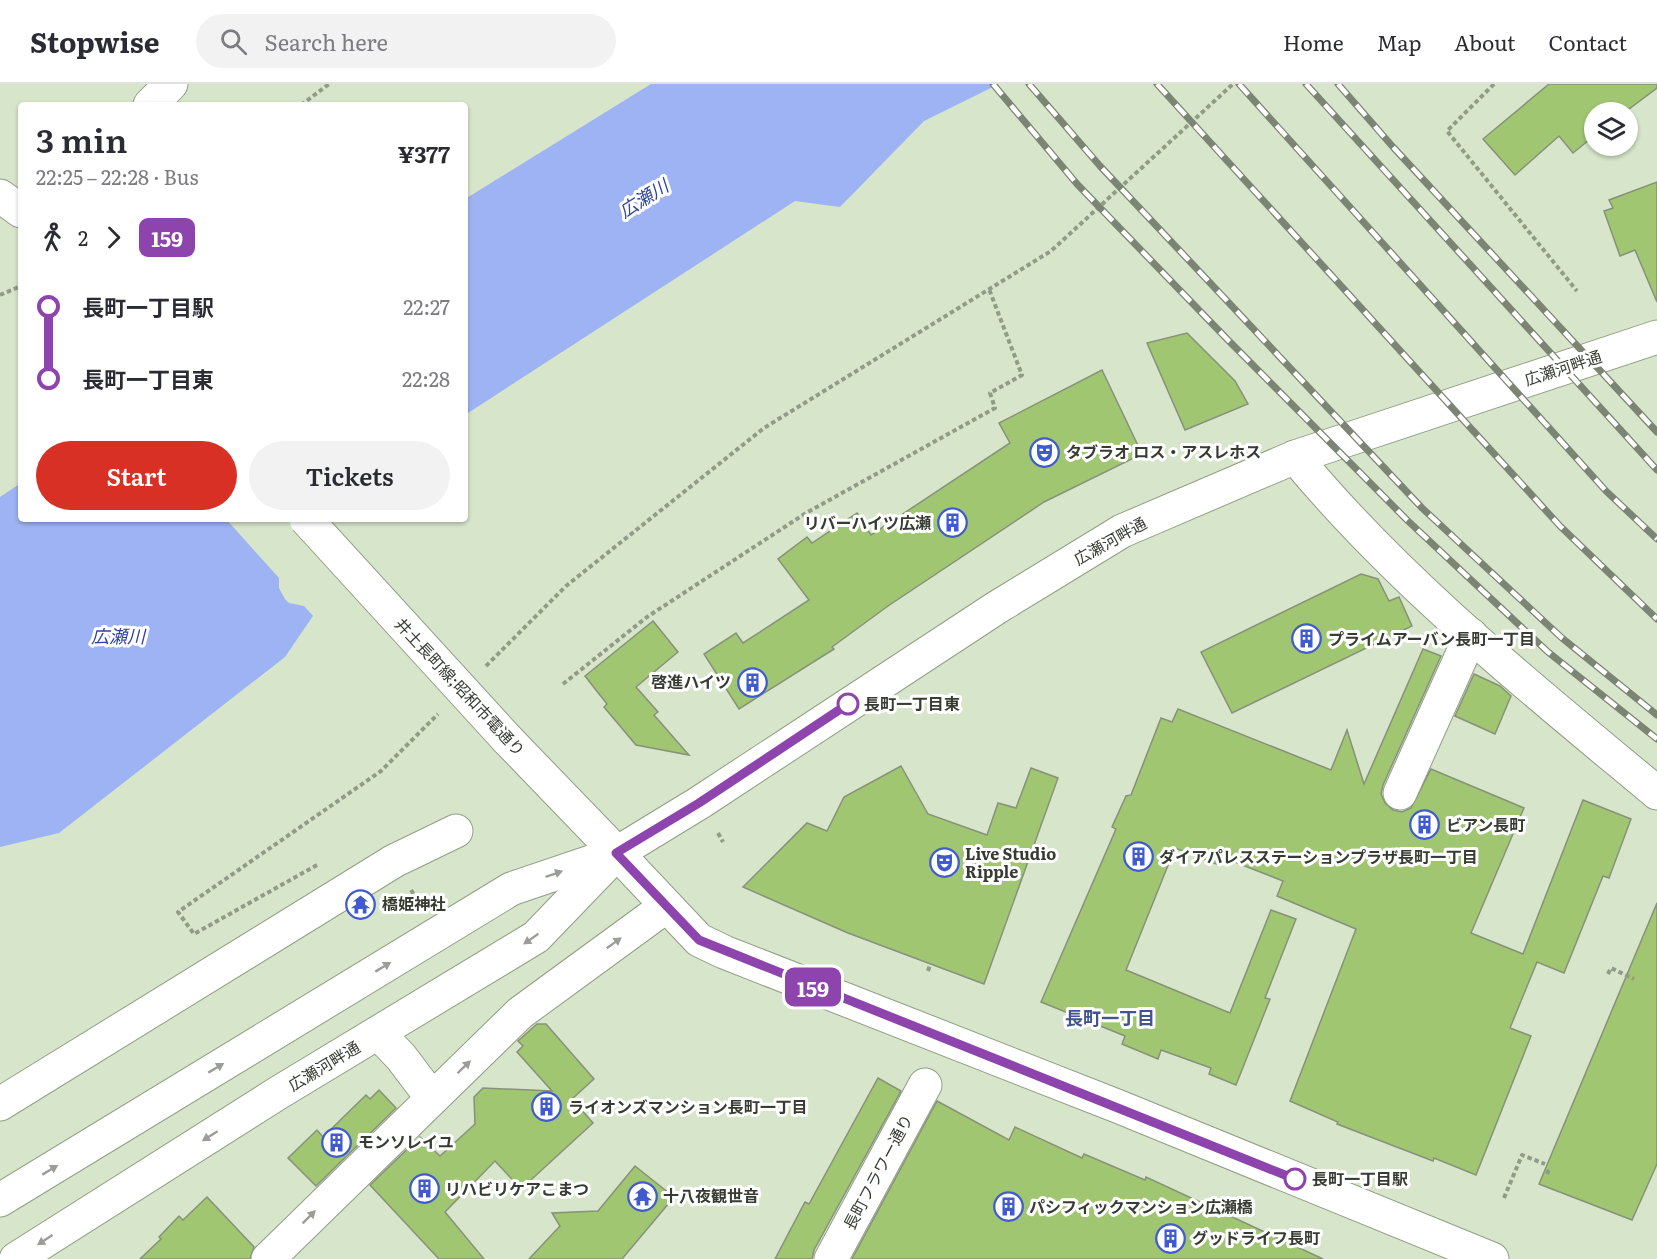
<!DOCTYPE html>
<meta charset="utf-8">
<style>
:root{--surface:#fff;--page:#f2f2f3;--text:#2b2b33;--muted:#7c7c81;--line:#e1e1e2;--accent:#d93025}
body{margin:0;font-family:Literata,"Noto Sans JP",serif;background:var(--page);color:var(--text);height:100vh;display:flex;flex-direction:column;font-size:22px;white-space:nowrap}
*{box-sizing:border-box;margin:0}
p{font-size:20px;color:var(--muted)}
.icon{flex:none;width:33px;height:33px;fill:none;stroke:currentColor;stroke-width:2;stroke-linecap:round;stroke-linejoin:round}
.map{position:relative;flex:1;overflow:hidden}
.side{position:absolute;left:18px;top:18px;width:450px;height:420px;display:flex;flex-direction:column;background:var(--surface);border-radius:6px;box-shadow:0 2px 4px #0004}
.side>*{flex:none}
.badge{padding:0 12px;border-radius:9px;font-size:21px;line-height:39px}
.controls{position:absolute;left:1584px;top:18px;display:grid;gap:12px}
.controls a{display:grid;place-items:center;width:54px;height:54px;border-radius:50%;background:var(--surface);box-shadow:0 2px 4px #0004;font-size:30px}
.map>.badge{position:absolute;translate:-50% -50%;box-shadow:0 0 0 3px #fff}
.legs{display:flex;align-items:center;gap:9px;height:66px;padding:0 18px;font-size:20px}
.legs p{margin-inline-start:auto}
.headline{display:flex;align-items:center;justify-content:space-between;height:102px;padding:0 18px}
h1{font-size:33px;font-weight:600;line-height:45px}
.action{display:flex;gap:12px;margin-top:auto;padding:12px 18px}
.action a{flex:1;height:69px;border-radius:36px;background:var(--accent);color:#fff;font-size:24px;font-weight:600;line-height:69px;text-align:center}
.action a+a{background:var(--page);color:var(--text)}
ul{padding:0 18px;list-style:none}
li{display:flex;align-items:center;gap:21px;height:72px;font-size:22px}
li i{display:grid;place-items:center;width:9px;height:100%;margin:0 8px;background:currentColor}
li i::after{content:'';width:15px;height:15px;margin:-8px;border:4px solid;border-radius:50%;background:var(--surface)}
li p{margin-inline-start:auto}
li:first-child i{background:linear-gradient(#0000 50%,currentColor 0)}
li:last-child i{background:linear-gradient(currentColor 50%,#0000 0)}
header{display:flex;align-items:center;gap:36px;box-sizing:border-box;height:84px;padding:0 30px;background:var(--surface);border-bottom:2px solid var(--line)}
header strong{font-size:28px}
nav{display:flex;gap:33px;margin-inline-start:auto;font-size:21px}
.search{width:420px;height:54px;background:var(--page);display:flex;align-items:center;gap:15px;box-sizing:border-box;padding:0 21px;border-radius:33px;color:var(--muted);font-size:22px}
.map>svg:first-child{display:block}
.water{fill:#9db3f3}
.pier{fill:#d7e5ca}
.building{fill:#a0c672;stroke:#86927a;stroke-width:1.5}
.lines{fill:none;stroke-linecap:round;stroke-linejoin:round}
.minor-casing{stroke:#919e85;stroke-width:35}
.major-casing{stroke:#919e85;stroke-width:35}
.path{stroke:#919b88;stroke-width:4;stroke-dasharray:4.5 3;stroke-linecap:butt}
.minor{stroke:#fff;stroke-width:33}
.major{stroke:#fff;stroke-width:33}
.rail-casing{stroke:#7c8573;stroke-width:7}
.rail{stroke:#fff;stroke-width:4.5;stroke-dasharray:14;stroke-linecap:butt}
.major-bridge-casing{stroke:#919e85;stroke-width:35;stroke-linecap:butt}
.major-bridge{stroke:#fff;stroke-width:33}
.oneway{fill:#9b9e98}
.line-1-casing{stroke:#fff;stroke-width:14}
.line-1{stroke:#8e44ad;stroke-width:9}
.stop-1-dot{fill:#fff;stroke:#8e44ad;stroke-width:3}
.labels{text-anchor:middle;stroke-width:6;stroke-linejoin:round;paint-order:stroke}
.street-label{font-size:16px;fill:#373c32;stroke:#fff}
.poi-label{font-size:16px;font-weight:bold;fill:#373c32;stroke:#fff;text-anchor:start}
.stop-label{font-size:16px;font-weight:bold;fill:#373c32;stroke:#fff;text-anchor:start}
.water-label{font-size:18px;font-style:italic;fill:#2f449f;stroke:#fff}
.neighbourhood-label{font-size:18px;font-weight:bold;fill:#41548f;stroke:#fff}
</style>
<header>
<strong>Stopwise</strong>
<div class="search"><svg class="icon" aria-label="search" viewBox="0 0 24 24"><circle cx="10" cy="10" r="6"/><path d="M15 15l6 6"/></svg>Search here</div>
<nav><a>Home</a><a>Map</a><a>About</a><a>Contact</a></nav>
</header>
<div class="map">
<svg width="1657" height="1175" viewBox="0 0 1657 1175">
<rect width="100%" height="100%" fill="#d7e5ca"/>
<g class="water">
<path d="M651 0H999L924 37 840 123 795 117 465 331V115Z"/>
<path d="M21 399V435H379L285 573 59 749 0 763V413Z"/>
</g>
<path class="pier" d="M226 435H382L315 534 304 522 289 519 285 515 279 504V494Z"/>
<g class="building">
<path d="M1549 0H1657V4L1625 28H1594V52L1573 69 1559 52 1515 91 1483 55Z"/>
<path d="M1657 98V218L1635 166 1620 172 1604 127 1613 124 1609 116Z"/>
<path d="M1187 249 1235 297 1248 320 1185 346 1147 259Z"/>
<path d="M1102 286 1142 370 1044 418 888 522 832 563 834 565 739 625 704 570 736 549 743 559 809 516 778 475 807 453 812 459 857 429 871 451 1010 359 999 339Z"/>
<path d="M1361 490 1378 495 1389 517 1399 513 1412 542 1232 629 1201 568Z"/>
<path d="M653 537 678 568 636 603 658 628 654 631 689 671 636 661 604 623 607 620 585 592Z"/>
<path d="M1423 565 1441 572 1383 701 1381 710 1385 719 1393 726 1402 728 1411 724 1431 685 1524 724 1471 849 1523 870 1583 716 1631 735 1609 794 1603 792 1564 889 1537 878 1510 944 1531 952 1476 1091 1434 1074 1433 1077 1337 1040 1338 1038 1290 1017 1356 845 1277 812 1283 797 1222 773 1219 781 1175 764 1126 886 1230 929 1271 826 1296 835 1265 914 1270 915 1236 1001 1209 990 1211 984 1161 966 1158 975 1122 960 1125 952 1041 918 1116 745 1112 743 1126 712 1131 711 1161 634 1172 638 1178 625 1331 686 1347 646 1364 700Z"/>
<path d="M1474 590 1500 602 1511 612 1495 650 1455 632Z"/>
<path d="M901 682 928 730 987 751 998 719 1016 724 1031 684 1058 694 984 900 848 849 743 803 807 739 827 747 844 713Z"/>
<path d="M1657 819V1080L1632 1136 1539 1100Z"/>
<path d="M537 940H546L594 995 572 1015 593 1039 521 1105 495 1077 445 1128 484 1175H439L370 1101 420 1053 440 1072 475 1040 474 1013 483 1004 552 1007 517 968 523 962 518 957Z"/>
<path d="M878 994 901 1007 814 1166 812 1175H775L805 1118 809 1120Z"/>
<path d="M379 1006 396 1024 316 1102 288 1074 317 1046 323 1053 366 1011 370 1015Z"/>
<path d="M937 1017 1009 1056 1015 1043 1082 1074 1084 1070 1145 1096 1146 1093 1323 1175H852Z"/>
<path d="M635 1082 674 1113 622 1175H529L560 1142 552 1129 598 1127Z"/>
<path d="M207 1113 254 1163 250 1175H140L161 1155 159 1153 179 1132 183 1136Z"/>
</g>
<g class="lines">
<defs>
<g id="minor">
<path d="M150 21 171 0"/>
<path d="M1295 373C1400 500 1531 604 1657 709"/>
<path d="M1400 709 1471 551"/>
<path d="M617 769 699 856 724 868 1117 1022 1492 1175"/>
<path d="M378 949 401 973 432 1014"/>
<path d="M0 1020 394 777 456 747"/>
<path d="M268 1175 520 929 665 823"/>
<path d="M831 1175 925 1001"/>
</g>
<g id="major">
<path d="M0 112 21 127"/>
<path d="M507 655 617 769"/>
<path d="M0 1116 511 805 617 769 699 719 996 524 1122 447 1295 373 1657 253"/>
<path d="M16 1175 278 1009 536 853 614 772"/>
</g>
</defs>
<use href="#minor" class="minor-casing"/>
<use href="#major" class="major-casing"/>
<g class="path">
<path d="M1494 0 1447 47 1577 207"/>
<path d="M301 21 329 0"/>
<path d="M0 211 21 202"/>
<path d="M486 582 566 502 764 344 1051 167 1233 0"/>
<path d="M563 600 647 533 806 429 995 324 990 309 1022 291 989 205"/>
<path d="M718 749 723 758"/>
<path d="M317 781 194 850 178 828 381 687 438 630"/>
<path d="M411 806 420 820"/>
<path d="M928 887 930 881"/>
<path d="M1608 890 1611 884 1634 895"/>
<path d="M1547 1090 1550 1083"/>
<path d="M1504 1114 1522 1071 1545 1080"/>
</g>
<use href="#minor" class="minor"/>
<use href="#major" class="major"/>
<defs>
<g id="rail">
<path d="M993 0 1077 100 1227 255 1407 436 1548 568 1657 655"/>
<path d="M1029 0 1100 82 1422 424 1562 554 1657 631"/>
<path d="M1157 0 1560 442 1657 535"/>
<path d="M1239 0 1606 407 1657 455"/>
<path d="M1306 0 1657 386"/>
<path d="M1338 0 1393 63 1657 348"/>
</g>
</defs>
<use href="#rail" class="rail-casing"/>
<use href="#rail" class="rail"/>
<defs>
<path id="major-bridge" d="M306 435 507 655"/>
</defs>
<use href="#major-bridge" class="major-bridge-casing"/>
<use href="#major-bridge" class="major-bridge"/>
</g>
<defs><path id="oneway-solid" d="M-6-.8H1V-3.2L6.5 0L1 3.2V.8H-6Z" transform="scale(1.5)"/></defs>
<g class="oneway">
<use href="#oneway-solid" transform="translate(554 790) rotate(-19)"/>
<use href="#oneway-solid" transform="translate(531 855) rotate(145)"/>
<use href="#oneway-solid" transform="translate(614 859) rotate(-36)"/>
<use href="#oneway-solid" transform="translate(383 883) rotate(-31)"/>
<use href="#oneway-solid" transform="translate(464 983) rotate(-44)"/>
<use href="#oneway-solid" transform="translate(216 984) rotate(-31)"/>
<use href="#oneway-solid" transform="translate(210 1052) rotate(148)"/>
<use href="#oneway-solid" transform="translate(50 1086) rotate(-31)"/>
<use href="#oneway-solid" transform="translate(309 1133) rotate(-45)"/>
<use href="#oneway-solid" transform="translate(45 1156) rotate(147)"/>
</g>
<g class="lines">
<defs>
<path id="line-1" d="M848 620 699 719 616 769 699 856 1295 1095"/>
</defs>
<use href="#line-1" class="line-1-casing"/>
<use href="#line-1" class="line-1"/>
</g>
<defs>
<symbol id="theatre-ring" viewBox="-11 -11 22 22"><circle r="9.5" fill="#fff" stroke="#405bce" stroke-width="1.5"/><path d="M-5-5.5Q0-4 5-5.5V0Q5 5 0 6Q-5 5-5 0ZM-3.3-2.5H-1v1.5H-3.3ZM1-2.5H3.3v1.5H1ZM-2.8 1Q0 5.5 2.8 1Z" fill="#405bce"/></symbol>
<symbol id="building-ring" viewBox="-11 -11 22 22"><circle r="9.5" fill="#fff" stroke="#405bce" stroke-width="1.5"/><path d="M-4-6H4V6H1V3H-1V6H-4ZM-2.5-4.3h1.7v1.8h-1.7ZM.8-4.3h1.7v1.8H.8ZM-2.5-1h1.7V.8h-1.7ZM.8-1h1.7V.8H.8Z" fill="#405bce"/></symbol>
<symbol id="temple-ring" viewBox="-11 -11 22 22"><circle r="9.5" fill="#fff" stroke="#405bce" stroke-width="1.5"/><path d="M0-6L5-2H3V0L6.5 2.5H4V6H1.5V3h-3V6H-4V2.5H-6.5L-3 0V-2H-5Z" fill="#405bce"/></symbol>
</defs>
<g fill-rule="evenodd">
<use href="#theatre-ring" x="1028" y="352" width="33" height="33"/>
<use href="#building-ring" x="936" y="422" width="33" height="33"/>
<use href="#building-ring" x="1290" y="538" width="33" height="33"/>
<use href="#building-ring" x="736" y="582" width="33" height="33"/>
<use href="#building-ring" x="1408" y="724" width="33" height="33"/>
<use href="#building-ring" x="1122" y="756" width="33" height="33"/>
<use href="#theatre-ring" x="928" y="762" width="33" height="33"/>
<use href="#temple-ring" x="344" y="804" width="33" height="33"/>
<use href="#building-ring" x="530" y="1006" width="33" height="33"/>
<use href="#building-ring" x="320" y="1042" width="33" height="33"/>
<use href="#building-ring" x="408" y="1088" width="33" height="33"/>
<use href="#temple-ring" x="626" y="1096" width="33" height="33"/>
<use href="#building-ring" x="992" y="1106" width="33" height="33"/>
<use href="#building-ring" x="1154" y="1138" width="33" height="33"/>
</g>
<g class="stop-1-dot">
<circle cx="848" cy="620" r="10"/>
<circle cx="1295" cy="1095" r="10"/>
</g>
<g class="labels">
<g class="street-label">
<text transform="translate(1563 284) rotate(-18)" y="6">広瀬河畔通</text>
<text transform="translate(1110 457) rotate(-29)" y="6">広瀬河畔通</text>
<text transform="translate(460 603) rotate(47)" y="6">井土長町線;昭和市電通り</text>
<text transform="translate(324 982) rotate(-31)" y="6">広瀬河畔通</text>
<text transform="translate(878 1088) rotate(-62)" y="6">長町フラワー通り</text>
</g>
<g class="poi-label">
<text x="1066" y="374">タブラオ ロス・アスレホス</text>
<text x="931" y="445" text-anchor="end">リバーハイツ広瀬</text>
<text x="1328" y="561">プライムアーバン長町一丁目</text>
<text x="731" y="604" text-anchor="end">啓進ハイツ</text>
<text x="1446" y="747">ビアン長町</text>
<text x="965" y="776">Live Studio<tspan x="965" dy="18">Ripple</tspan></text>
<text x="1159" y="779">ダイアパレスステーションプラザ長町一丁目</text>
<text x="382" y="826">橋姫神社</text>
<text x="568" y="1029">ライオンズマンション長町一丁目</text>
<text x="358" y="1064">モンソレイユ</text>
<text x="445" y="1111">リハビリケアこまつ</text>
<text x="663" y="1118">十八夜観世音</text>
<text x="1029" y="1129">パシフィックマンション広瀬橋</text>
<text x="1192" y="1160">グッドライフ長町</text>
</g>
<g class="stop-label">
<text x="864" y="626">長町一丁目東</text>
<text x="1312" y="1101">長町一丁目駅</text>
</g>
<g class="water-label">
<text transform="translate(644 115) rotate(-32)" y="6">広瀬川</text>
<text x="118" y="559">広瀬川</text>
</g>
<g class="neighbourhood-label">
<text x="1110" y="941">長町一丁目</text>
</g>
</g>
</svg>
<div class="controls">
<a><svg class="icon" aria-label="layers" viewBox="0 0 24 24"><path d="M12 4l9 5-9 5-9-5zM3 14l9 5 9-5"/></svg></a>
</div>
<b class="badge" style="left:813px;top:903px;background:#8e44ad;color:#fff">159</b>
<section class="side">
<div class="headline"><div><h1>3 min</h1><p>22:25 – 22:28 · Bus</p></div><b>¥377</b></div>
<div class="legs"><svg class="icon" aria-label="walk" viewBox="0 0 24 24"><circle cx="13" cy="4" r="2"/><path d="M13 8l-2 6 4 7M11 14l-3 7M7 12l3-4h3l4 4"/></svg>2<svg class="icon" aria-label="forward" viewBox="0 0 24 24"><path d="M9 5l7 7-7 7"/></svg><b class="badge" style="background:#8e44ad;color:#fff">159</b></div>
<ul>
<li><i style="color:#8e44ad"></i><b>長町一丁目駅</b><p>22:27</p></li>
<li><i style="color:#8e44ad"></i><b>長町一丁目東</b><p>22:28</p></li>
</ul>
<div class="action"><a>Start</a><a>Tickets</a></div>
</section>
</div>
